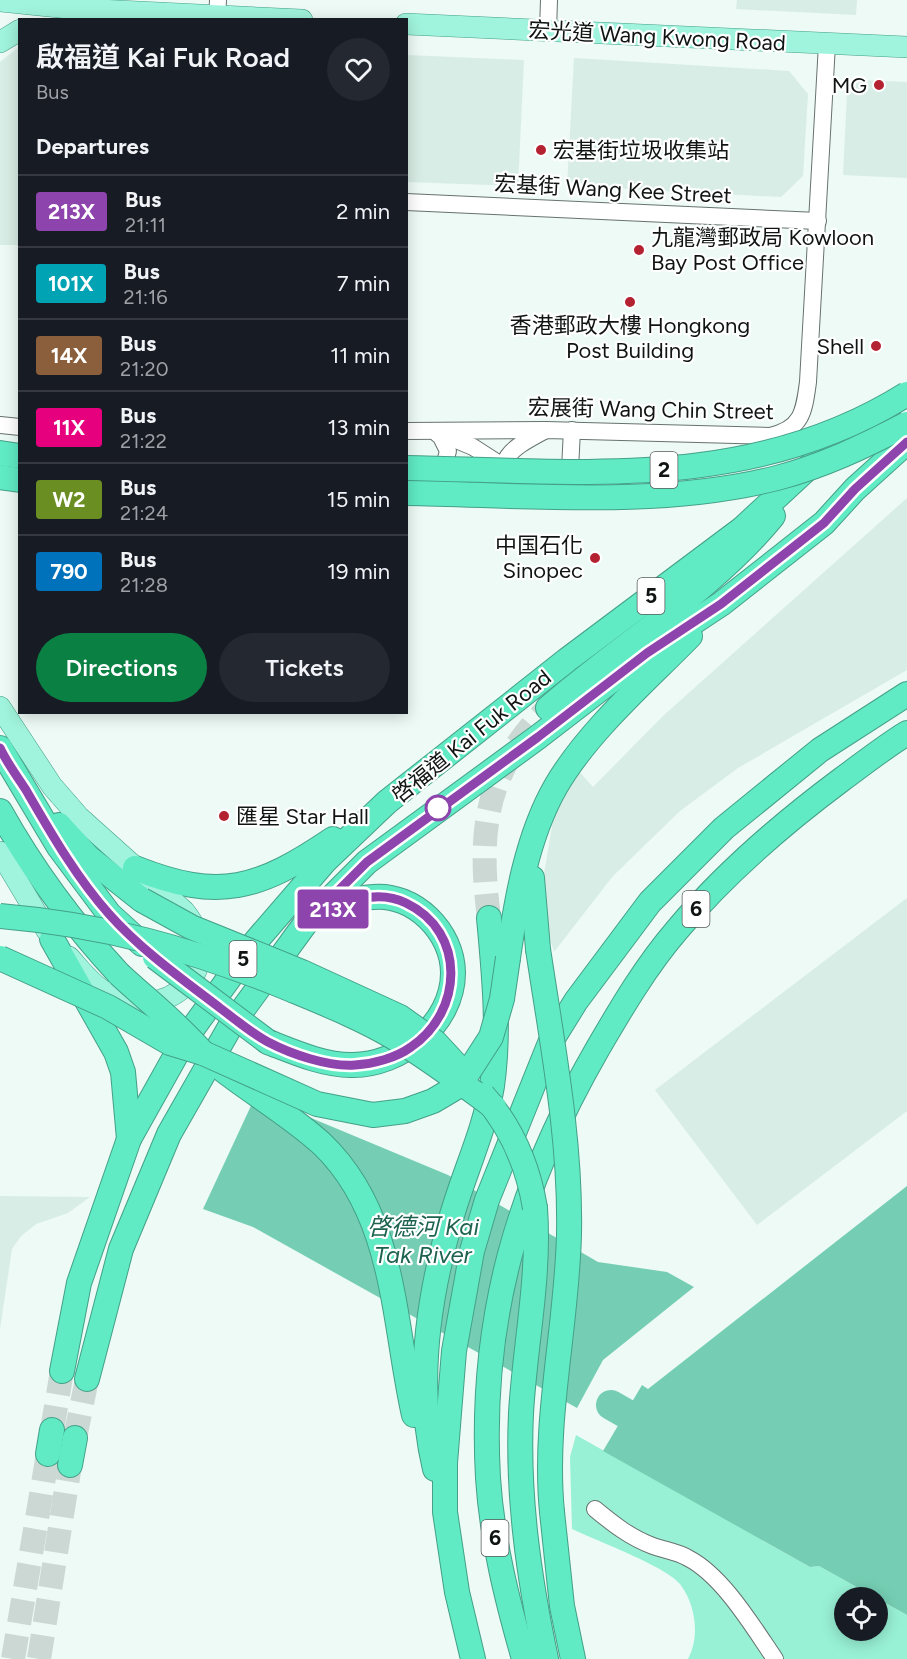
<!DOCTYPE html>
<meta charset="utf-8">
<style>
:root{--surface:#171b24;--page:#242831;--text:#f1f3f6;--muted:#9ea1a6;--line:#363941;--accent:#0b8043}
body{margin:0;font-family:Figtree,"Noto Sans TC",sans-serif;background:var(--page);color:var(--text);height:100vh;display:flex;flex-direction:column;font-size:22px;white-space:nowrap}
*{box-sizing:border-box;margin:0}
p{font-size:20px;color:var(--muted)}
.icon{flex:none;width:33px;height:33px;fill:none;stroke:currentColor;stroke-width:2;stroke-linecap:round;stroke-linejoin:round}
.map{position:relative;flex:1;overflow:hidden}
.sheet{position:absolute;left:18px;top:18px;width:390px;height:696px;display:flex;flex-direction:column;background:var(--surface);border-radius:0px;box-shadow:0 3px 15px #0003}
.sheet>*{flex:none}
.badge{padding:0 12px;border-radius:4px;font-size:21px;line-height:39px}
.controls{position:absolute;left:834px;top:1587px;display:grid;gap:12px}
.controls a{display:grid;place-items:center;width:54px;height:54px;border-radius:50%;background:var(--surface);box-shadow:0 3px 15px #0003;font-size:30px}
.map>.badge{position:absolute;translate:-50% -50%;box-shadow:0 0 0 3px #fff}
h2{padding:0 18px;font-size:22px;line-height:54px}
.round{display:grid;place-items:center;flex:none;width:63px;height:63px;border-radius:32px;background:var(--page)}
.headline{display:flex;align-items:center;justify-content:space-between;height:102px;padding:0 18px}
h1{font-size:28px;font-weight:600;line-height:45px}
.button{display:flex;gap:12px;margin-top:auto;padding:12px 18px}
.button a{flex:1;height:69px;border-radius:36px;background:var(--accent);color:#fff;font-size:24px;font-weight:600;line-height:69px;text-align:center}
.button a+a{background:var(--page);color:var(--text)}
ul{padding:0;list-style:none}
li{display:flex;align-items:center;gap:18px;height:72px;padding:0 18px;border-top:2px solid var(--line)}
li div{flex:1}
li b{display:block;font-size:22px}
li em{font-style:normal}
li .badge{min-width:66px;font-weight:700;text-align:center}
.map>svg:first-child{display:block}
.built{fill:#d8ede5}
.green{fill:#98f1d5}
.water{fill:#75ceb3}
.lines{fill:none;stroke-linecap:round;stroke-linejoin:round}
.river{stroke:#75ceb3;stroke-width:30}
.highway-tunnel{stroke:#ccd8d3;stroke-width:24;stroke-dasharray:24 12;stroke-linecap:butt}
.minor-casing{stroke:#67726e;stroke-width:18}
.major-casing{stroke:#44a087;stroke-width:22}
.highway-casing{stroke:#44a087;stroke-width:26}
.minor{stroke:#fff;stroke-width:16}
.major{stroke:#a0f3dc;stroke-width:21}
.highway{stroke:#60ebc5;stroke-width:24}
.highway-bridge-casing{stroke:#44a087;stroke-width:26;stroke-linecap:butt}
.highway-bridge{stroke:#60ebc5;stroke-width:24}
.line-casing{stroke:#fff;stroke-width:14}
.line{stroke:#8e44ad;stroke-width:9}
.poi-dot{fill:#b42231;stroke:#fff;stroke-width:2}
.stop-dot{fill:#fff;stroke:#8e44ad;stroke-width:3}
.labels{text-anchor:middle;stroke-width:4.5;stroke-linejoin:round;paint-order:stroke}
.shield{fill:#fff;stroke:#585a5a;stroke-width:1.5}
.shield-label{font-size:21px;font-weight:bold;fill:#101413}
.street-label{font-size:22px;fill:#101413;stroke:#fff}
.poi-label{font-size:22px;fill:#101413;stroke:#fff;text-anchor:end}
.water-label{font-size:24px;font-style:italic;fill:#1d6350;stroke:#fff}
</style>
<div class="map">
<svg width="907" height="1659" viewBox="0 0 907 1659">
<rect width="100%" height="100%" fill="#edfaf5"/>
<g class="built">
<path d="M737 0H857L856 15 736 9Z"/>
<path d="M19 47V245H0V62Z"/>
<path d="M407 55 524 60 518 186 407 182Z"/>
<path d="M574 58 789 71 808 94 803 176 781 197 567 186Z"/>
<path d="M860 80 907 82V178L843 175 847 93Z"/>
<path d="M907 498V670L738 768 680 811 613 876 554 952 542 909V886L554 814 577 769 593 787 664 715Z"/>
<path d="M907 898V1111L757 1225 655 1090Z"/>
<path d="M0 1196 90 1197 68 1213 36 1224 21 1236 12 1249 0 1329Z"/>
</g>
<path class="green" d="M576 1435 810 1567 819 1566 875 1597 844 1598V1630H878V1599L907 1615V1659H688C700 1637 696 1605 680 1584 667 1567 595 1540 572 1529L570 1457Z"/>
<g class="water">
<path d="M256 1095 448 1175 598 1262 667 1272 694 1287 603 1360 577 1408 253 1227 203 1209Z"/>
<path d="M907 1186V1615L819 1566 810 1567 603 1451 642 1385 648 1389Z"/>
</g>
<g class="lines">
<path class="river" d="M611 1405 625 1413"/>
<g class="highway-tunnel">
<path d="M489 918C478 832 484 772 548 708"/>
<path d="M52 1430 62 1371"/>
<path d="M75 1438 87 1379"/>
<path d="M13 1659 48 1454"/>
<path d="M39 1659 70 1465"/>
</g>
<defs>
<g id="minor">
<path d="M217 20 218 0"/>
<path d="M548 31 549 0"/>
<path d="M406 202 818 221"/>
<path d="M0 425 20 427"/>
<path d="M572 430 570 469 579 476"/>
<path d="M406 431 546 430 770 436C802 429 804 412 808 382L827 44"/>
<path d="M434 431 441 437 448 451 441 477"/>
<path d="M442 434 473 447 501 465"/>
<path d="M491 499H499C502 455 505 452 544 431"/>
<path d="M595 1509C613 1524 631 1538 653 1546 664 1550 678 1552 688 1558 723 1576 753 1627 775 1659"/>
</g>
<g id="major">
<path d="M0 1 78 9 302 20"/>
<path d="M406 24 907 47"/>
<path d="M0 42 20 30"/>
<path d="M0 707 52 786 79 817 184 911C232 969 164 1027 105 992 91 984 80 969 69 957"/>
<path d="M0 852 47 931"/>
</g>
<g id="highway">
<path d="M0 453 20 456"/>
<path d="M0 477 20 480"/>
<path d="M548 708C621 644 712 591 773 516"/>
<path d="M0 748 59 847 109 914 142 944"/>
<path d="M0 811C33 870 73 924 119 974"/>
<path d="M59 825 89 858 142 900"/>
<path d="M135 868C220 902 259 889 333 839"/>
<path d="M532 878 538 949"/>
<path d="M52 939 116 1052 123 1072 129 1139"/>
<path d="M508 958C516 902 527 836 556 786 588 731 646 681 690 636"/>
<path d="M268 1042C294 1052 323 1065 351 1065 400 1066 453 1024 453 973 453 932 414 893 373 897 353 898 334 908 317 917"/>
<path d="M223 1070C254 1094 294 1118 322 1144 396 1215 393 1322 414 1415"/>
<path d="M535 1208C540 1277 525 1344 521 1413 517 1496 529 1578 546 1659"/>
<path d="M62 1371 79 1283 129 1139 185 1039 256 941 326 860 387 802 567 660 742 529 823 454 863 422"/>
<path d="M87 1379 121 1249 169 1134 230 1027 305 924 367 862 538 737 647 653 721 604 824 523 855 489 907 442"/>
<path d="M48 1454 52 1430"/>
<path d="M70 1465 75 1438"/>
<path d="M435 1469C416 1390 427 1304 449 1226 461 1179 484 1134 492 1086 500 1030 494 973 489 918"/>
<path d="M552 1512 562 1606 573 1659"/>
<path d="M473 1659 457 1592 445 1512V1463L454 1351 472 1251 487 1200 550 1043 576 1001 650 902 724 828 820 750 907 694"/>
<path d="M524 1659C507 1600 492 1540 488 1478 479 1318 519 1185 598 1048 622 1007 646 966 677 930 724 874 782 824 841 780 863 764 884 747 907 733"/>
</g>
</defs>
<use href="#minor" class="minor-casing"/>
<use href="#major" class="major-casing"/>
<use href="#highway" class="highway-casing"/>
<use href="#minor" class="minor"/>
<use href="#major" class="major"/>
<use href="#highway" class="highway"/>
<defs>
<g id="highway-bridge">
<path d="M406 468C582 471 751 492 907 394"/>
<path d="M406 493C529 495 658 508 777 478 823 466 865 446 907 424"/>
<path d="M142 900 191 927 302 972 400 1017 435 1042 460 1069"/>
<path d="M0 916C105 925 188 948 285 987 321 1002 359 1017 393 1037 428 1058 460 1082 494 1107"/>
<path d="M538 949C552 1043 571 1139 569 1234 567 1327 543 1420 552 1512"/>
<path d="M155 957 268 1042"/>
<path d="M0 958 108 1007 170 1043 203 1053 317 1104 373 1115 405 1111 433 1101 460 1085 491 1037 502 999 508 958"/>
<path d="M119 974C147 1000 178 1024 203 1053"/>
<path d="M483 1095C512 1128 528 1165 535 1208"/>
</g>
</defs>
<use href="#highway-bridge" class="highway-bridge-casing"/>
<use href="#highway-bridge" class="highway-bridge"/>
</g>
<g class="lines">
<defs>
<path id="line" d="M0 748C7 763 17 776 26 790 51 833 76 877 109 914 141 950 182 979 220 1008 235 1019 251 1033 268 1042 291 1054 328 1067 355 1065 373 1064 396 1058 411 1047 463 1012 467 932 406 903 371 886 336 907 305 924L367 862 538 737 647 653 721 604 824 523 855 489 907 442"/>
</defs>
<use href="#line" class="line-casing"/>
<use href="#line" class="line"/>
</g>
<g class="poi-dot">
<circle cx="879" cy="85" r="6"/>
<circle cx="541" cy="150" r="6"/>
<circle cx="639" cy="250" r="6"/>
<circle cx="630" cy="302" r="6"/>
<circle cx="876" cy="346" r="6"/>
<circle cx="595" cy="558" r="6"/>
<circle cx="224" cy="816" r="6"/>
</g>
<circle class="stop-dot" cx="438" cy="808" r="12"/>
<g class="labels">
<g class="shield">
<rect x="650.5" y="452" width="27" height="36" rx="4.5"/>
<rect x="637.5" y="578" width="27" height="36" rx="4.5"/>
<rect x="682.5" y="891" width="27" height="36" rx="4.5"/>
<rect x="229.5" y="941" width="27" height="36" rx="4.5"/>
<rect x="481.5" y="1520" width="27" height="36" rx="4.5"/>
</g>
<g class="shield-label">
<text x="664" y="477">2</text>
<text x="651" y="603">5</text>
<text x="696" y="916">6</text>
<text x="243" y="966">5</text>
<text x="495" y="1545">6</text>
</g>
<g class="street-label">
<text transform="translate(657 36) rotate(3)" y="8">宏光道 Wang Kwong Road</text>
<text transform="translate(613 189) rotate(3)" y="8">宏基街 Wang Kee Street</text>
<text transform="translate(651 409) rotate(1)" y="8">宏展街 Wang Chin Street</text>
<text transform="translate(471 736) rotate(-39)" y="8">啓福道 Kai Fuk Road</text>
</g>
<g class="poi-label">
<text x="867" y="93">MG</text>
<text x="553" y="158" text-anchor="start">宏基街垃圾收集站</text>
<text x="651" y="245" text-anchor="start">九龍灣郵政局 Kowloon<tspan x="651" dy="25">Bay Post Office</tspan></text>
<text x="630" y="333" text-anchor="middle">香港郵政大樓 Hongkong<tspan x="630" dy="25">Post Building</tspan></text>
<text x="864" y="354">Shell</text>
<text x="583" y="553">中国石化<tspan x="583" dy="25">Sinopec</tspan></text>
<text x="236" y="824" text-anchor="start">匯星 Star Hall</text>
</g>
<g class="water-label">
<text x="423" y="1235">啓德河 Kai<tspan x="423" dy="28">Tak River</tspan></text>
</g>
</g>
</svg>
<div class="controls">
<a><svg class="icon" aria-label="locate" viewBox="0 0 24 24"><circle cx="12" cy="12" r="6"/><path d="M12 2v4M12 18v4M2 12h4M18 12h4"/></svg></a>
</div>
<b class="badge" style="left:333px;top:909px;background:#8e44ad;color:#fff">213X</b>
<section class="sheet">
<div class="headline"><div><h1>啟福道 Kai Fuk Road</h1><p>Bus</p></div><a class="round"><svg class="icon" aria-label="heart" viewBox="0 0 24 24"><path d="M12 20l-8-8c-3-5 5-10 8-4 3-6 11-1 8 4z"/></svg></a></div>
<h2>Departures</h2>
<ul>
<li><span class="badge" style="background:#8e44ad;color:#fff">213X</span><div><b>Bus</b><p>21:11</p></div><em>2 min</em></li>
<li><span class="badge" style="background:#00a3b4;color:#fff">101X</span><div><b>Bus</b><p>21:16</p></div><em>7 min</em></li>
<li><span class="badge" style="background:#8b5e3c;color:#fff">14X</span><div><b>Bus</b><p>21:20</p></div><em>11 min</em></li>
<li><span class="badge" style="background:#e6007e;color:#fff">11X</span><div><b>Bus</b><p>21:22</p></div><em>13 min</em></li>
<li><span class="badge" style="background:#6b8e23;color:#fff">W2</span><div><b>Bus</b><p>21:24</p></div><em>15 min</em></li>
<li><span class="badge" style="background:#0072bc;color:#fff">790</span><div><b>Bus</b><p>21:28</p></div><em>19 min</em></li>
</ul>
<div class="button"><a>Directions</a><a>Tickets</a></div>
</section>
</div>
